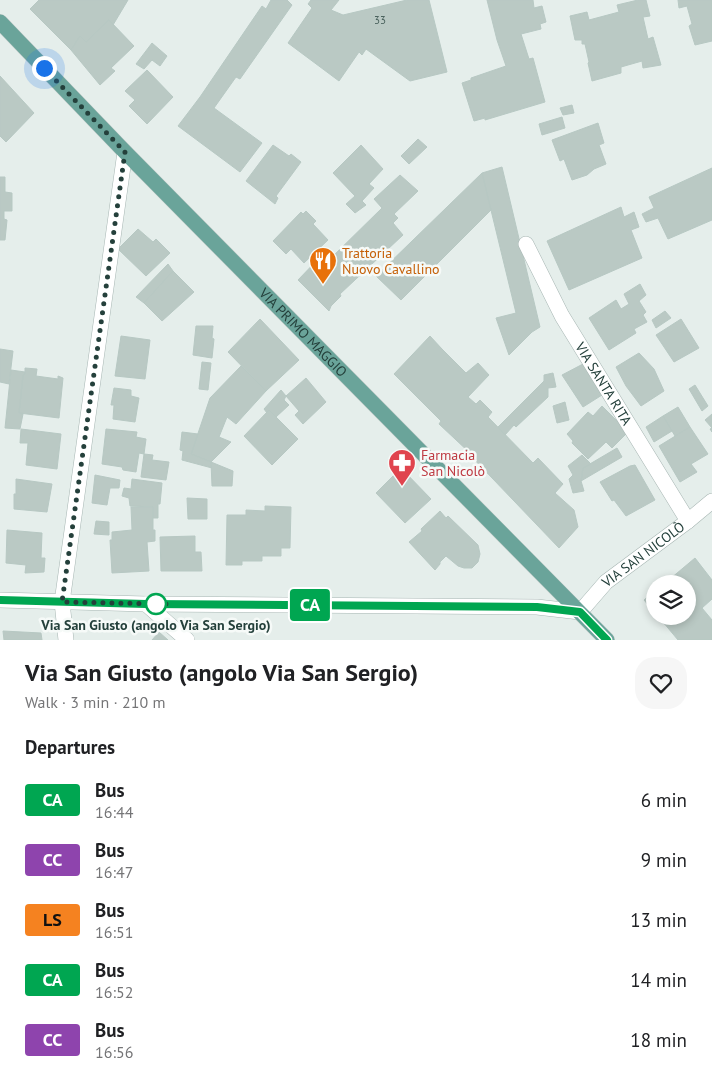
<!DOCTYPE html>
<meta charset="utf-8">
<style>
:root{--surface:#fff;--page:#f6f6f6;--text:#202124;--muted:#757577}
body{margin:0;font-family:"PT Sans",sans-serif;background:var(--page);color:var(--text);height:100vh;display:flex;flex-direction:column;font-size:19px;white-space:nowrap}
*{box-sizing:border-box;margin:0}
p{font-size:16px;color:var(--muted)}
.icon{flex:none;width:28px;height:28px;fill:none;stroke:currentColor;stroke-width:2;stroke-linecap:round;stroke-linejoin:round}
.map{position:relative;height:640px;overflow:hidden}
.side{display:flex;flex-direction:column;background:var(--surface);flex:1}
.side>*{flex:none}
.badge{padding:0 10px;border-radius:4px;font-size:18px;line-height:32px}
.buttons{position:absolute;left:646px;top:575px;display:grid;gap:10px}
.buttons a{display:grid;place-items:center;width:50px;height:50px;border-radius:50%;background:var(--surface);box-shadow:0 2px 8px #0003;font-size:25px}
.you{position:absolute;width:25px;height:25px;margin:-12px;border:4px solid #fff;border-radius:50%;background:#1a73e8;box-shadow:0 0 0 8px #1a73e833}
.map>.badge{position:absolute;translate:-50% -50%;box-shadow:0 0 0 2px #fff}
h2{padding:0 25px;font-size:19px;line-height:45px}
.round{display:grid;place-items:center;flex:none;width:52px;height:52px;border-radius:20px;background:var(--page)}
.summary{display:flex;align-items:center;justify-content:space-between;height:85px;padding:0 25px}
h1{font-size:24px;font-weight:700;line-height:38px}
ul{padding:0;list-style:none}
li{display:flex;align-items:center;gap:15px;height:60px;padding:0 25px}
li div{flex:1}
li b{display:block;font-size:19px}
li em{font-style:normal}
li .badge{min-width:55px;font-weight:700;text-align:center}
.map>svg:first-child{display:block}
.building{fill:#bac9c4;stroke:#b7c8c3}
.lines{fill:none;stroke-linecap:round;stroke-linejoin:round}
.minor-casing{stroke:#a7b6b3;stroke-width:16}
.tertiary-casing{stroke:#a7b6b3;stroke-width:16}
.primary-casing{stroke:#c2cac8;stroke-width:16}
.minor{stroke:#fff;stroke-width:15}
.tertiary{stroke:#fff;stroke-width:15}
.primary{stroke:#6aa49a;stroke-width:15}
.line-casing{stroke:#fff;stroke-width:11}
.line{stroke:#00a651;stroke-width:8}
.walk{stroke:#24403b;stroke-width:5;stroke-dasharray:0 9}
.stop-dot{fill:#fff;stroke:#00a651;stroke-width:2.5}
.labels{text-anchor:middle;stroke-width:5;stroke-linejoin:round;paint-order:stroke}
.number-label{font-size:11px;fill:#4a625d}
.food-label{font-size:14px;fill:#c56008;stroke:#f6faf8;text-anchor:start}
.street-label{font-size:14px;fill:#24403b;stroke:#f6faf8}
.health-label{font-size:14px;fill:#be3a42;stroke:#f6faf8;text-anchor:start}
.stop-label{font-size:14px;font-weight:bold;fill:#24403b;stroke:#f6faf8}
</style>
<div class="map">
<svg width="712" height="640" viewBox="0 0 712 640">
<rect width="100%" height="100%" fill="#e5eeeb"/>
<g class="building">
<path d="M39 0H128L113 25 109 20 86 42 80 36 71 50 30 9Z"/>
<path d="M271 0H287L292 5 240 79 236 77 214 108 262 143 240 172 178 126 200 97 262 6 266 9Z"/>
<path d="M311 0H339L331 10 343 15 407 0H429L447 72 410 81 366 49 362 55 359 52 339 81 288 43 312 8 308 4Z"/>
<path d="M487 0H533L534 8 542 6 546 22 540 24 541 29 521 34 529 59 533 58 545 102 485 120V118L474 121 462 83 471 80V78L506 66 497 40Z"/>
<path d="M638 0H646L650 16 643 17 648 39 653 37 661 65 643 68 642 61 621 67V73L592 81 588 63 589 62 585 44H582V40H575L570 16 587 12 589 20 619 12 617 5Z"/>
<path d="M678 0H712V41L695 45 689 26 692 24 687 6 679 8Z"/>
<path d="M109 20 134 46 111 68 115 71 100 85 71 50 80 36 86 42Z"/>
<path d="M152 43 167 56 160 66 152 60 144 69 136 64Z"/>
<path d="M147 70 173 97 147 124 129 106 135 100 125 91Z"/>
<path d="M0 76 34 113 6 142 0 136Z"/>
<path d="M572 105 574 113 563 115 560 108Z"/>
<path d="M562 117 565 128 542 135 539 124Z"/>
<path d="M598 123 604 143 599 145 606 164 594 169 587 175 572 180 564 159 560 161 552 140Z"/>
<path d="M418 139 427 147 409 164 401 156Z"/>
<path d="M273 145 289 156 291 154 301 162 276 196 278 198 275 204 246 181Z"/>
<path d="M361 145 383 169 369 184 374 188 362 201 366 205 355 213 346 204 355 196 333 173Z"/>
<path d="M502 167 540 327 532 332 509 355 496 318 516 313 482 173Z"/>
<path d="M712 168V220L668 239 658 218 646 222 642 214 654 208 649 197Z"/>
<path d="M482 173 491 210 401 300 376 276Z"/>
<path d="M400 175 418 191 394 214 398 218 393 223 403 235 340 294 341 296 331 306 329 311 298 280 322 255 328 261 382 208 374 199Z"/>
<path d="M0 177H5V192L12 193V211H4V219L7 220 5 240H0Z"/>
<path d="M621 207 624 217 634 212 639 227 631 230 642 258 569 290 547 241Z"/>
<path d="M306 211 316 221 313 224 328 240 304 263 291 249 286 254 273 241 301 212 303 214Z"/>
<path d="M138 229 153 242 156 239 170 253 146 276 118 249Z"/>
<path d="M168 264 173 271 144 303 136 297Z"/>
<path d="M173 271 194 292 162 321 144 303Z"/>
<path d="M640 284 646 295 639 301 646 312 643 315 647 322 634 329 636 333 609 350 589 318 616 300 621 309 629 304 624 294Z"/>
<path d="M665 311 671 318 656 328 652 320Z"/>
<path d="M260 319 299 360 266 391 228 352Z"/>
<path d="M681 319 699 348 674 362 656 335Z"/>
<path d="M196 326H213L212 338 214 339 212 358 193 355Z"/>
<path d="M121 336 150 340 145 379 115 376Z"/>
<path d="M430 336 442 349 466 373 478 363 489 375 468 397 476 404 480 400 492 412 488 417 533 463 538 458 563 484 555 493 574 510 578 527 559 548 470 455 471 454 439 424 441 421 394 374Z"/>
<path d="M0 349 13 351 9 384 0 382Z"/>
<path d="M639 353 654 369 664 391 641 406 626 386 616 367Z"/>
<path d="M202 362 211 363 208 390 199 389Z"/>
<path d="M583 364 602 395 583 407 562 375Z"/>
<path d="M241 366 266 391 236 424 227 417 219 437 231 442 211 462 191 454 210 398Z"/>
<path d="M25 368 37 369 36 376 58 379V376L63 378 59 418 19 413 23 375 25 374Z"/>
<path d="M11 370 25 372V374L23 375 19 413 23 414 20 429 5 428Z"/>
<path d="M553 373 556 387 548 388V397L516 427 514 425 505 435 498 427 544 381V375Z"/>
<path d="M306 378 326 402 303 424 295 415 299 411 286 396Z"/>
<path d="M695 385 708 406 702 411 689 389Z"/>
<path d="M114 388 131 390V396L139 398 135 422 113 419 114 405H111Z"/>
<path d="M281 390 286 396 284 400 289 405 276 417 269 410 267 413 264 409Z"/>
<path d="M565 402 569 420 557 423 553 406Z"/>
<path d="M602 406 628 432 612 448 606 442 588 459 572 443 573 441 567 434 588 412 593 416Z"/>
<path d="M678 407 690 427 675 436 663 416Z"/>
<path d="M269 410 298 439 272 465 244 436Z"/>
<path d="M712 414V432L710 429 712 428 705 420Z"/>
<path d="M663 416 672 431 654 442 646 427Z"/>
<path d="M690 427 708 454 691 464 697 472 680 482 659 446Z"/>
<path d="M21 429 61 434 57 469 26 465 28 443H20Z"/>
<path d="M106 429 137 432 136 437 146 439 144 454 139 453 136 472 123 470 122 467 102 464Z"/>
<path d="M182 432 198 434 191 454 211 462 212 468 182 460 183 451 180 450Z"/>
<path d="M617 448 622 457 581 481 583 468Z"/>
<path d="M144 454 153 455 152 460 169 462 166 480 141 477Z"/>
<path d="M582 455 591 464 583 468 581 481 584 491 573 493 569 479 573 475 568 466Z"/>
<path d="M211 462 233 471 232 486H212Z"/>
<path d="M635 465 655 500 626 516 614 500 612 501 600 482 630 466Z"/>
<path d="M401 468 431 499 405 523 376 493Z"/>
<path d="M95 475 120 480 119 488H110L107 505 92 503Z"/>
<path d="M16 479 52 484 47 512 14 509V494H16Z"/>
<path d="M132 479 162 483 160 504H158V518H153V507L130 506 129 498 122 496 124 488 131 489Z"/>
<path d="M187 498 207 499V519H188Z"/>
<path d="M265 506 291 507 290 548H281V556H262V561H242V565H226L227 515H246V510L265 511Z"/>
<path d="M131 507H153V530H155V541L147 542 149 571 112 573 110 540H112V532L132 530Z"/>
<path d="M440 511 446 518 448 516 478 545 480 554 478 562 472 568H464L458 566 446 556 440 562V564L435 570 409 542 422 531 421 529Z"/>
<path d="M96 521 109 522V535L94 534Z"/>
<path d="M7 530 42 533 41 558H45L44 572 25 573 26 565 6 563Z"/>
<path d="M195 536V552H201L202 571H161L160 537Z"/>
<path d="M695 558 712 580V599L702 608 712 620V639L711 640H678L658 616H688V584H664Z"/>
<path d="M655 591V613L644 600Z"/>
<path d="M3 631 41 633 42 640H4Z"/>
<path d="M159 632 168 640H152Z"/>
</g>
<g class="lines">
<defs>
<g id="minor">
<path id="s1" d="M526 244 562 316 688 521"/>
<path d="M146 604 187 640"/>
<path id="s2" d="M580 612 606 582 688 521 712 501"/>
<path d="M66 640 62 602 125 152"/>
</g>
<path id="tertiary" d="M0 600 146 604 537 607 580 612"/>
<g id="primary">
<path id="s3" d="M0 22 125 152 607 640"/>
</g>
</defs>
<use href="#minor" class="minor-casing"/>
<use href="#tertiary" class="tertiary-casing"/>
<use href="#primary" class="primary-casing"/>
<use href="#minor" class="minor"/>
<use href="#tertiary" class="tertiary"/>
<use href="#primary" class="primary"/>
</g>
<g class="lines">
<defs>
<path id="line" d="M0 600 146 604 537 607 580 612 607 640"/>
</defs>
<use href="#line" class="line-casing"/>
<use href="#line" class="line"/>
<path class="walk" d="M44 68 125 152 62 602 166 604H156"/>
</g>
<defs>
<symbol id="restaurant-pin" viewBox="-11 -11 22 30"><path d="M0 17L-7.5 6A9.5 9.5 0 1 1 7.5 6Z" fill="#e8710a" stroke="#f6faf8"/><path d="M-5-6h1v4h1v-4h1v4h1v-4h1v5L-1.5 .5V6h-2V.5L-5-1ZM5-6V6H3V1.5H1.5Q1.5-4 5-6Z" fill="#fff"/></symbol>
<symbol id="pharmacy-pin" viewBox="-11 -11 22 30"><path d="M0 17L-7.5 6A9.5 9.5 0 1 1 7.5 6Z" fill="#e0444e" stroke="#f6faf8"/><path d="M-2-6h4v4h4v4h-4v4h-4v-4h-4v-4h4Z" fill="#fff"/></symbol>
</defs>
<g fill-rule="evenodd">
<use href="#restaurant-pin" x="307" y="245" width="32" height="43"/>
<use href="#pharmacy-pin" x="386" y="447" width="32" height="43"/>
</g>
<circle class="stop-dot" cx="156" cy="604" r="10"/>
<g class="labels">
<g class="number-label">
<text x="380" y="24">33</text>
</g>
<g class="food-label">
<text x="342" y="258">Trattoria<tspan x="342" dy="16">Nuovo Cavallino</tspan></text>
</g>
<g class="street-label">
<text dy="5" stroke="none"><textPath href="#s3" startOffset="434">VIA PRIMO MAGGIO</textPath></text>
<text dy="5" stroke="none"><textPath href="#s1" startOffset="160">VIA SANTA RITA</textPath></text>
<text dy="5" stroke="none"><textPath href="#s2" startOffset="86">VIA SAN NICOLÒ</textPath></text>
</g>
<g class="health-label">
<text x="421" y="460">Farmacia<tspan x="421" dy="16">San Nicolò</tspan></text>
</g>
<g class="stop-label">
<text x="156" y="630">Via San Giusto (angolo Via San Sergio)</text>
</g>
</g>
</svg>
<div class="buttons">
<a><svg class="icon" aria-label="layers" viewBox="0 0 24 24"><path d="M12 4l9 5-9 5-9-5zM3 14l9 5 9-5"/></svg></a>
</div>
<div class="you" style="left:44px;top:68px"></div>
<b class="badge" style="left:310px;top:605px;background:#00a651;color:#fff">CA</b>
</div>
<section class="side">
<div class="summary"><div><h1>Via San Giusto (angolo Via San Sergio)</h1><p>Walk · 3 min · 210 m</p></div><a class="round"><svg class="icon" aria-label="heart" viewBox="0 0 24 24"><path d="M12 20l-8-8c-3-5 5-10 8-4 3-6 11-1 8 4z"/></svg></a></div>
<h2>Departures</h2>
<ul>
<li><span class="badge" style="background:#00a651;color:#fff">CA</span><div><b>Bus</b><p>16:44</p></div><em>6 min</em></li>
<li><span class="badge" style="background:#8e44ad;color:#fff">CC</span><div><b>Bus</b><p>16:47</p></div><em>9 min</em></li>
<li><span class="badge" style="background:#f58220;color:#111">LS</span><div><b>Bus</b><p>16:51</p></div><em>13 min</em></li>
<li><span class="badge" style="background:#00a651;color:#fff">CA</span><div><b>Bus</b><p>16:52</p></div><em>14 min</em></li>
<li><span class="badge" style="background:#8e44ad;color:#fff">CC</span><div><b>Bus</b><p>16:56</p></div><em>18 min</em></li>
</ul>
</section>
